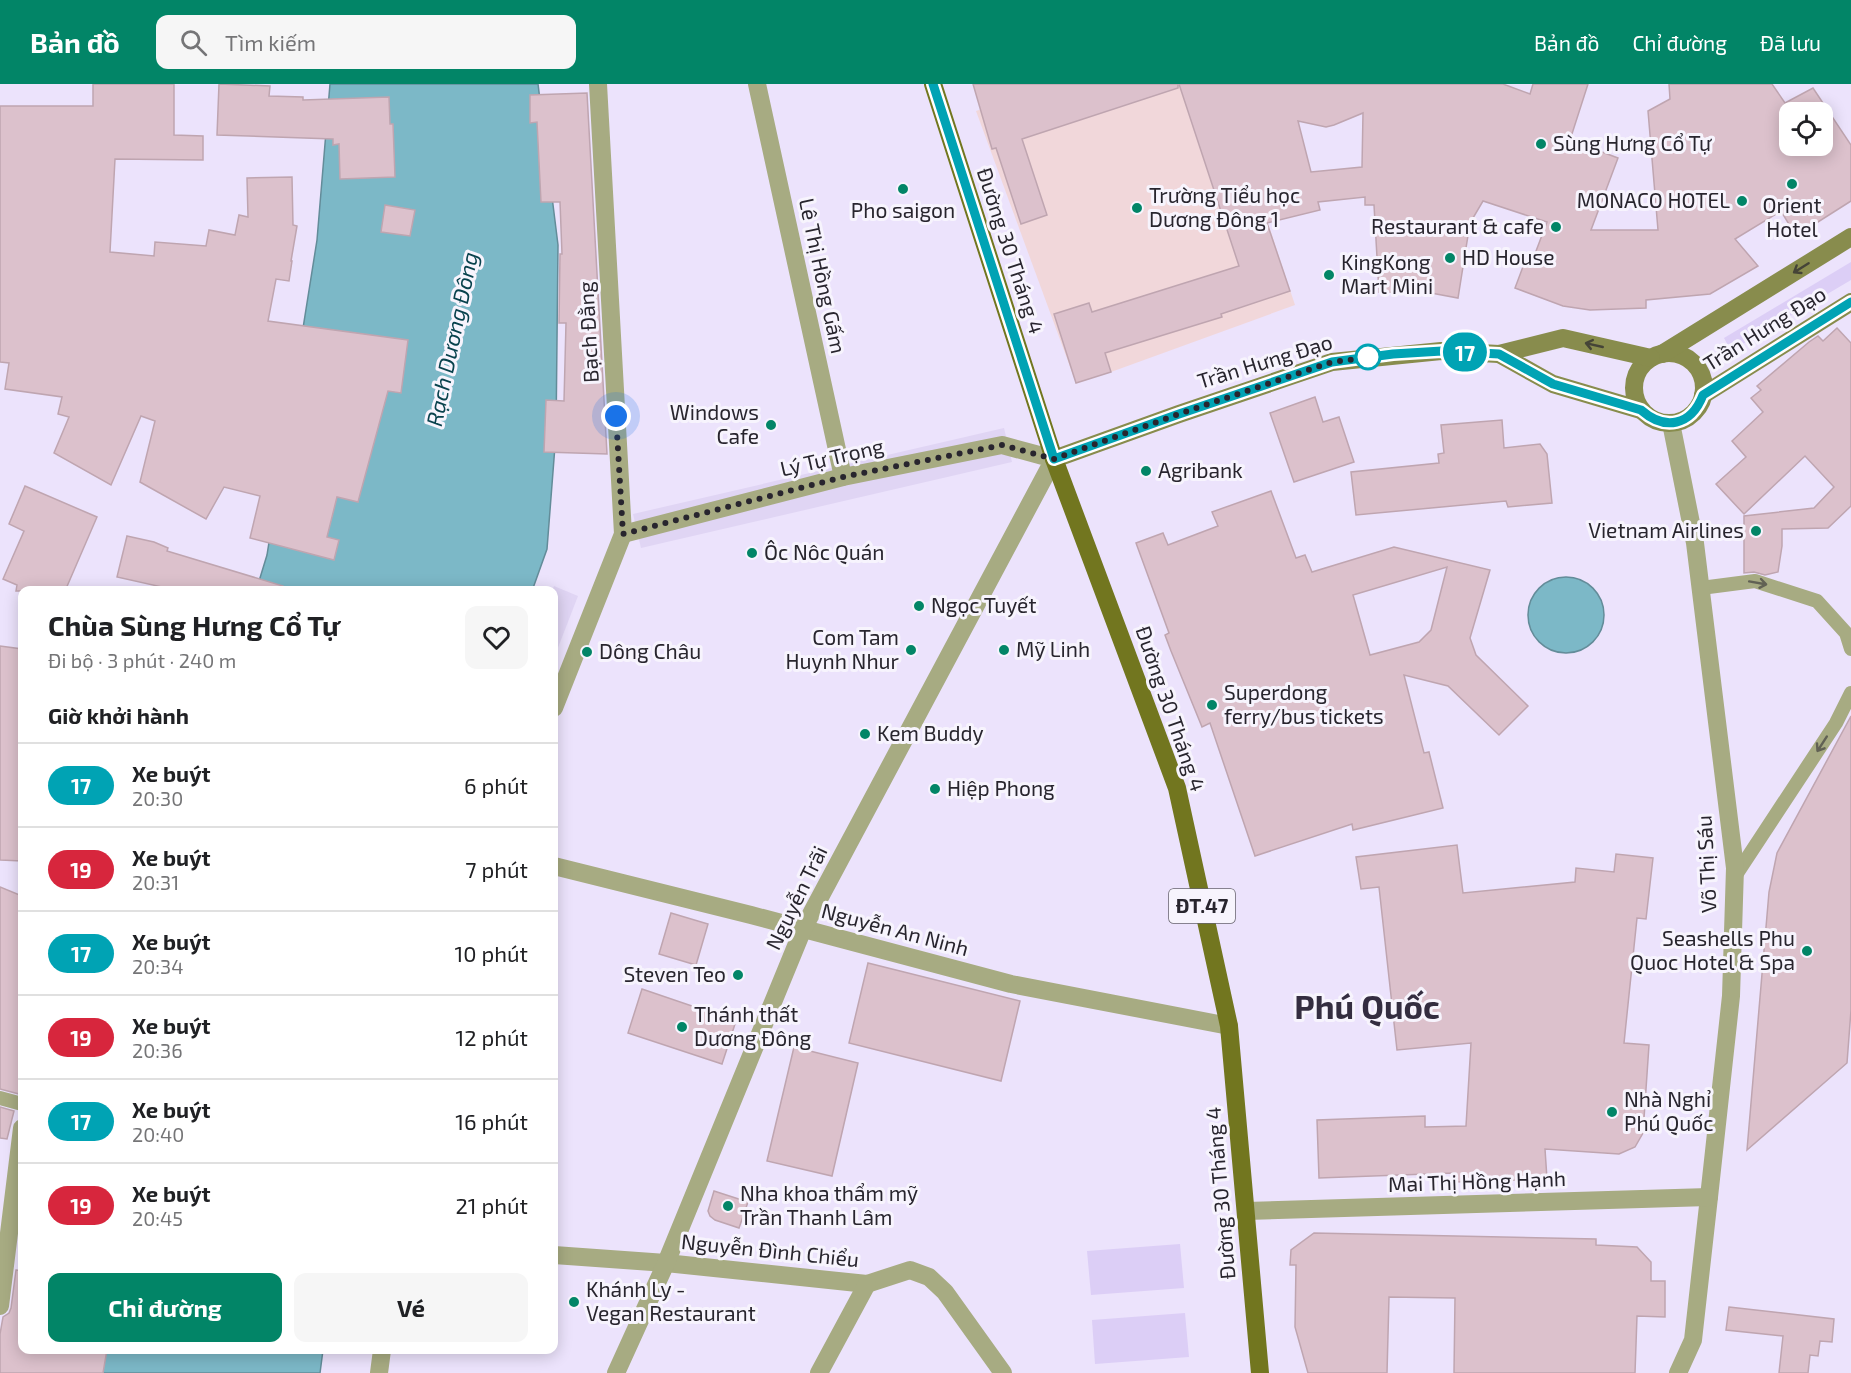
<!DOCTYPE html>
<html lang="vi">
<meta charset="utf-8">
<style>
:root{--surface:#fff;--page:#f6f6f6;--text:#202124;--muted:#757577;--line:#e0e0e0;--accent:#028567}
body{margin:0;font-family:"Exo 2",sans-serif;background:var(--page);color:var(--text);height:100vh;display:flex;flex-direction:column;font-size:22px;white-space:nowrap}
*{box-sizing:border-box;margin:0}
p{font-size:20px;color:var(--muted)}
.icon{flex:none;width:33px;height:33px;fill:none;stroke:currentColor;stroke-width:2;stroke-linecap:round;stroke-linejoin:round}
.map{position:relative;flex:1;overflow:hidden}
.details{position:absolute;left:18px;top:502px;width:540px;height:768px;display:flex;flex-direction:column;background:var(--surface);border-radius:12px;box-shadow:0 3px 15px #0003}
.details>*{flex:none}
.badge{padding:0 12px;border-radius:20px;font-size:21px;line-height:39px}
.fabs{position:absolute;left:1779px;top:18px;display:grid;gap:12px}
.fabs a{display:grid;place-items:center;width:54px;height:54px;border-radius:12px;background:var(--surface);box-shadow:0 3px 15px #0003;font-size:30px}
.you{position:absolute;width:30px;height:30px;margin:-15px;border:4px solid #fff;border-radius:50%;background:#1a73e8;box-shadow:0 0 0 9px #1a73e833}
.map>.badge{position:absolute;translate:-50% -50%;box-shadow:0 0 0 3px #fff}
h2{padding:0 30px;font-size:22px;line-height:54px}
.round{display:grid;place-items:center;flex:none;width:63px;height:63px;border-radius:12px;background:var(--page)}
.summary{display:flex;align-items:center;justify-content:space-between;height:102px;padding:0 30px}
h1{font-size:28px;font-weight:700;line-height:45px}
.action{display:flex;gap:12px;margin-top:auto;padding:12px 30px}
.action a{flex:1;height:69px;border-radius:12px;background:var(--accent);color:#fff;font-size:24px;font-weight:700;line-height:69px;text-align:center}
.action a+a{background:var(--page);color:var(--text)}
ul{padding:0;list-style:none}
li{display:flex;align-items:center;gap:18px;height:84px;padding:0 30px;border-top:2px solid var(--line)}
li div{flex:1}
li b{display:block;font-size:22px}
li em{font-style:normal}
li .badge{min-width:66px;font-weight:700;text-align:center}
header{display:flex;align-items:center;gap:36px;box-sizing:border-box;height:84px;padding:0 30px;background:var(--accent);color:#fff}
header strong{font-size:28px}
nav{display:flex;gap:33px;margin-inline-start:auto;font-size:21px}
.search{width:420px;height:54px;background:var(--page);display:flex;align-items:center;gap:15px;box-sizing:border-box;padding:0 21px;border-radius:12px;color:var(--muted);font-size:22px}
.map>svg:first-child{display:block}
.built{fill:#e0d5f4}
.education{fill:#f1d7da}
.green{fill:#dccef6}
.water{fill:#7cb8c7;stroke:#638c99;stroke-width:1.5}
.building{fill:#dcc1cc;stroke:#bfa5b0;stroke-width:1.5;fill-rule:evenodd}
.lines{fill:none;stroke-linecap:round;stroke-linejoin:round}
.service{stroke:#a7ab82;stroke-width:14}
.minor{stroke:#a7ab82;stroke-width:18}
.tertiary{stroke:#a7ab82;stroke-width:18}
.secondary{stroke:#888c4d;stroke-width:18}
.primary{stroke:#72761f;stroke-width:18}
.oneway{stroke:#454437}
.oneway2{stroke:#616154}
.line-casing{stroke:#fff;stroke-width:14}
.line{stroke:#00a3b4;stroke-width:9}
.walk{stroke:#28252e;stroke-width:6;stroke-dasharray:0 10.8}
.poi-dot{fill:#028567;stroke:#f7f4fd;stroke-width:2}
.stop-dot{fill:#fff;stroke:#00a3b4;stroke-width:3}
.labels{text-anchor:middle;stroke-width:6;stroke-linejoin:round;paint-order:stroke}
.shield{fill:#f7f4fd;stroke:#66636c;stroke-width:1.5}
.shield-label{font-size:20px;font-weight:bold;fill:#28252e}
.poi-label{font-size:21px;fill:#28252e;stroke:#f7f4fd;text-anchor:start}
.street-label{font-size:21px;fill:#28252e;stroke:#f7f4fd}
.water-label{font-size:22px;font-style:italic;fill:#08424d;stroke:#f7f4fd}
.town-label{font-size:33px;font-weight:bold;fill:#342d40;stroke:#f7f4fd}
</style>
<header>
<strong>Bản đồ</strong>
<div class="search"><svg class="icon" aria-label="search" viewBox="0 0 24 24"><circle cx="10" cy="10" r="6"/><path d="M15 15l6 6"/></svg>Tìm kiếm</div>
<nav><a>Bản đồ</a><a>Chỉ đường</a><a>Đã lưu</a></nav>
</header>
<div class="map">
<svg width="1851" height="1289" viewBox="0 0 1851 1289">
<rect width="100%" height="100%" fill="#ece3fc"/>
<g class="built">
<path d="M1004 344 1012 378 641 464 633 430Z"/>
<path d="M554 502 578 512 554 574 552 507Z"/>
</g>
<path class="education" d="M1059 0H1222L1295 221 1111 288 1076 299 976 27Z"/>
<g class="green">
<path d="M1851 178V196L1731 267 1724 254Z"/>
<path d="M1180 1160 1184 1204 1091 1211 1087 1167Z"/>
<path d="M1185 1229 1189 1273 1095 1280 1092 1236Z"/>
</g>
<g class="water">
<path d="M330 0H538L558 161 556 349 547 465 532 507H256L267 471 317 156Z"/>
<circle cx="1566" cy="531" r="38"/>
<path d="M78 1266H323L320 1289H73Z"/>
</g>
<g class="building">
<path d="M93 0H174V51L203 52V76L115 75 110 168 154 172 155 158 206 162 209 146 235 151 239 131 248 133 247 94 292 93 293 141 297 142 291 177H292L289 197 276 195 268 237 408 256 401 309 388 307 358 418 337 413 327 453 339 456 334 476 250 454 260 412 224 403 206 435 140 398 155 337 141 332 111 401 54 369 69 333 58 330 62 313 5 305 9 279 0 278V22H93Z"/>
<path d="M219 0 270 2 269 12 303 13V16L389 13 390 40H393L395 93 340 95 339 60 333 61V55L217 51Z"/>
<path d="M973 0H1178V4L1022 55 1047 131 1021 140 996 64 992 65Z"/>
<path d="M1179 0H1503L1530 10 1533 0H1588L1570 56 1618 74 1591 146H1658L1648 27 1670 15 1669 0H1772L1785 19 1813 4 1851 61V117L1796 152 1781 127 1735 155 1758 182 1710 210 1646 216V224L1590 226 1563 222 1515 204 1524 180 1530 183 1547 138 1483 117 1470 139 1458 214 1431 209 1379 208 1374 121H1365V113L1318 118 1320 126 1267 139 1290 207 1221 230 1222 233 1105 269 1111 288 1076 299 1054 230 1089 219 1092 228 1239 182ZM1790 28H1822V62H1790ZM1363 29 1362 83 1311 88 1298 37 1326 43 1334 41Z"/>
<path d="M587 9 607 370 544 368 546 316 564 317 566 239H559L560 170H562L560 118H541L537 38 530 39V11Z"/>
<path d="M385 121 415 126 410 152 381 148Z"/>
<path d="M1837 244 1851 259V422L1828 444 1782 445V462L1778 488 1765 491 1754 488 1744 489V432L1814 424 1834 403 1805 372 1744 430 1716 400 1746 373 1732 357 1763 328 1751 314 1761 306 1757 302 1809 258 1818 252 1823 257Z"/>
<path d="M1315 313 1323 338 1339 333 1354 378 1294 398 1270 329Z"/>
<path d="M1502 336 1504 364 1540 360 1547 370 1552 419 1508 423 1506 417 1356 431 1351 388 1439 379 1438 370 1444 369 1441 341Z"/>
<path d="M25 402 97 433 65 507H16L17 501 3 495 24 447 9 440Z"/>
<path d="M1271 407 1296 474 1305 471 1312 488 1394 463 1490 486 1470 554 1476 571 1528 622 1499 651 1448 602 1404 591 1424 669 1429 668 1443 724 1353 746 1352 740 1255 772 1210 639 1202 643 1171 567 1165 551 1169 549 1136 459 1163 449 1168 461 1218 442 1212 428ZM1447 483 1431 546 1419 558 1370 571 1353 511Z"/>
<path d="M127 452 154 458 168 464 167 467 283 502 282 507H161L162 503 117 493Z"/>
<path d="M0 562 22 565V777L0 776Z"/>
<path d="M1851 632V926L1847 979 1747 1066 1769 808 1777 769Z"/>
<path d="M1457 761 1463 809 1575 798 1576 784 1614 788 1616 770 1653 774 1646 835 1637 834 1624 959 1649 961 1643 1049 1635 1063 1619 1070 1545 1065 1547 1095 1455 1098 1454 1089 1319 1094 1317 1036 1425 1032V1043L1466 1042 1471 959 1397 966 1379 803 1361 805 1356 773Z"/>
<path d="M0 803 22 812V996L19 1010 0 1005Z"/>
<path d="M671 829 708 840 696 881 659 870Z"/>
<path d="M868 879 1020 917 1001 997 849 959Z"/>
<path d="M642 905 736 937 722 980 628 949Z"/>
<path d="M794 963 858 979 832 1092 767 1077Z"/>
<path d="M0 1023 14 1027 7 1055 0 1054Z"/>
<path d="M714 1107 748 1118 739 1144 715 1136 710 1132 708 1127Z"/>
<path d="M1314 1149 1596 1155V1161L1637 1163 1651 1178V1197H1665V1233L1637 1232 1635 1289H1454L1455 1214 1389 1213 1387 1289H1308L1295 1243 1296 1181H1290L1291 1166Z"/>
<path d="M16 1186 22 1187V1266H107L103 1289H0V1250L3 1233 9 1229 11 1224Z"/>
<path d="M1729 1223 1834 1235 1832 1258 1820 1257 1818 1272 1810 1271 1808 1289H1779L1783 1252 1726 1246Z"/>
</g>
<g class="lines">
<g class="service">
<path d="M1701 504 1755 497 1817 517 1846 549 1851 565"/>
<path d="M1734 794 1836 639 1851 609"/>
<path d="M0 1014 22 1020"/>
</g>
<g class="minor">
<path d="M757 0 843 393"/>
<path d="M1671 339 1695 459 1735 784 1731 912 1709 1113 1693 1256 1678 1289"/>
<path d="M554 624 623 450 598 0"/>
<path d="M554 782 751 831 1011 900 1229 942"/>
<path d="M1246 1127 1709 1113"/>
<path d="M554 1171 666 1179 867 1200 910 1186 929 1193 945 1208 1003 1289"/>
<path d="M379 1289 382 1266"/>
<path d="M616 1289 666 1179 803 845 1054 375 1002 361 843 393 623 450"/>
<path d="M819 1289 867 1200"/>
</g>
<path class="tertiary" d="M0 1222 22 1044"/>
<g class="secondary">
<circle cx="1669" cy="304" r="35"/>
<path d="M1499 270 1553 300 1641 326"/>
<path d="M1662 270 1851 153"/>
<path d="M1703 311 1851 218"/>
<path d="M1054 375 1179 330 1332 278 1441 267 1499 270 1563 254 1651 274"/>
</g>
<path class="primary" d="M933 0 1054 375 1177 704 1229 942 1260 1289"/>
</g>
<defs><path id="oneway-shaft" d="M-6 0H5M1.5-3L5.5 0L1.5 3" fill="none" stroke-width="1.6" stroke-linecap="round" stroke-linejoin="round" transform="scale(1.5)"/></defs>
<g class="oneway">
<use href="#oneway-shaft" transform="translate(1801 184) rotate(148)"/>
<use href="#oneway-shaft" transform="translate(1594 261) rotate(-167)"/>
</g>
<g class="oneway2">
<use href="#oneway-shaft" transform="translate(1758 499) rotate(10)"/>
<use href="#oneway-shaft" transform="translate(1822 660) rotate(123)"/>
</g>
<g class="lines">
<defs>
<path id="line" d="M933 0 1054 375 1179 330 1332 278 1393 270 1442 267 1499 270 1553 300 1641 326C1665 347 1691 342 1703 311L1851 218"/>
</defs>
<use href="#line" class="line-casing"/>
<use href="#line" class="line"/>
<path class="walk" d="M616 332 623 450 843 393 1002 361 1054 375 1179 330 1332 278 1373 273H1368"/>
</g>
<g class="poi-dot">
<circle cx="1541" cy="60" r="6"/>
<circle cx="1792" cy="100" r="6"/>
<circle cx="903" cy="105" r="6"/>
<circle cx="1742" cy="117" r="6"/>
<circle cx="1137" cy="124" r="6"/>
<circle cx="1556" cy="143" r="6"/>
<circle cx="1450" cy="174" r="6"/>
<circle cx="1329" cy="191" r="6"/>
<circle cx="771" cy="341" r="6"/>
<circle cx="1146" cy="387" r="6"/>
<circle cx="1756" cy="447" r="6"/>
<circle cx="752" cy="469" r="6"/>
<circle cx="919" cy="522" r="6"/>
<circle cx="911" cy="566" r="6"/>
<circle cx="1004" cy="566" r="6"/>
<circle cx="587" cy="568" r="6"/>
<circle cx="1212" cy="621" r="6"/>
<circle cx="865" cy="650" r="6"/>
<circle cx="935" cy="705" r="6"/>
<circle cx="1807" cy="867" r="6"/>
<circle cx="738" cy="891" r="6"/>
<circle cx="682" cy="943" r="6"/>
<circle cx="1612" cy="1028" r="6"/>
<circle cx="728" cy="1122" r="6"/>
<circle cx="574" cy="1218" r="6"/>
</g>
<circle class="stop-dot" cx="1368" cy="273" r="12"/>
<g class="labels">
<rect class="shield" x="1169" y="805" width="66" height="34" rx="4.5"/>
<g class="shield-label">
<text x="1202" y="829">ĐT.47</text>
</g>
<g class="poi-label">
<text x="1553" y="67">Sùng Hưng Cổ Tự</text>
<text x="1149" y="119">Trường Tiểu học<tspan x="1149" dy="24">Dương Đông 1</tspan></text>
<text x="1730" y="124" text-anchor="end">MONACO HOTEL</text>
<text x="1792" y="129" text-anchor="middle">Orient<tspan x="1792" dy="24">Hotel</tspan></text>
<text x="903" y="134" text-anchor="middle">Pho saigon</text>
<text x="1544" y="150" text-anchor="end">Restaurant &amp; cafe</text>
<text x="1462" y="181">HD House</text>
<text x="1341" y="186">KingKong<tspan x="1341" dy="24">Mart Mini</tspan></text>
<text x="759" y="336" text-anchor="end">Windows<tspan x="759" dy="24">Cafe</tspan></text>
<text x="1158" y="394">Agribank</text>
<text x="1744" y="454" text-anchor="end">Vietnam Airlines</text>
<text x="764" y="476">Ôc Nôc Quán</text>
<text x="931" y="529">Ngọc Tuyết</text>
<text x="899" y="561" text-anchor="end">Com Tam<tspan x="899" dy="24">Huynh Nhur</tspan></text>
<text x="1016" y="573">Mỹ Linh</text>
<text x="599" y="575">Dông Châu</text>
<text x="1224" y="616">Superdong<tspan x="1224" dy="24">ferry/bus tickets</tspan></text>
<text x="877" y="657">Kem Buddy</text>
<text x="947" y="712">Hiệp Phong</text>
<text x="1795" y="862" text-anchor="end">Seashells Phu<tspan x="1795" dy="24">Quoc Hotel &amp; Spa</tspan></text>
<text x="726" y="898" text-anchor="end">Steven Teo</text>
<text x="694" y="938">Thánh thất<tspan x="694" dy="24">Dương Đông</tspan></text>
<text x="1624" y="1023">Nhà Nghỉ<tspan x="1624" dy="24">Phú Quốc</tspan></text>
<text x="740" y="1117">Nha khoa thẩm mỹ<tspan x="740" dy="24">Trần Thanh Lâm</tspan></text>
<text x="586" y="1213">Khánh Ly -<tspan x="586" dy="24">Vegan Restaurant</tspan></text>
</g>
<g class="street-label">
<text transform="translate(1010 167) rotate(72)" y="7">Đường 30 Tháng 4</text>
<text transform="translate(822 192) rotate(78)" y="7">Lê Thị Hồng Gấm</text>
<text transform="translate(1765 245) rotate(-32)" y="7">Trần Hưng Đạo</text>
<text transform="translate(589 248) rotate(-93)" y="7">Bạch Đằng</text>
<text transform="translate(1265 278) rotate(-17)" y="7">Trần Hưng Đạo</text>
<text transform="translate(832 374) rotate(-13)" y="7">Lý Tự Trọng</text>
<text transform="translate(1170 625) rotate(71)" y="7">Đường 30 Tháng 4</text>
<text transform="translate(1707 780) rotate(-93)" y="7">Võ Thị Sáu</text>
<text transform="translate(797 814) rotate(-64)" y="7">Nguyễn Trãi</text>
<text transform="translate(895 846) rotate(15)" y="7">Nguyễn An Ninh</text>
<text transform="translate(1477 1098) rotate(-2)" y="7">Mai Thị Hồng Hạnh</text>
<text transform="translate(1221 1109) rotate(-95)" y="7">Đường 30 Tháng 4</text>
<text transform="translate(770 1167) rotate(6)" y="7">Nguyễn Đình Chiểu</text>
</g>
<g class="water-label">
<text transform="translate(452 255) rotate(-78)" y="8">Rạch Dương Đông</text>
</g>
<g class="town-label">
<text x="1367" y="935">Phú Quốc</text>
</g>
</g>
</svg>
<div class="fabs">
<a><svg class="icon" aria-label="locate" viewBox="0 0 24 24"><circle cx="12" cy="12" r="6"/><path d="M12 2v4M12 18v4M2 12h4M18 12h4"/></svg></a>
</div>
<div class="you" style="left:616px;top:332px"></div>
<b class="badge" style="left:1465px;top:268px;background:#00a3b4;color:#fff">17</b>
<section class="details">
<div class="summary"><div><h1>Chùa Sùng Hưng Cổ Tự</h1><p>Đi bộ · 3 phút · 240 m</p></div><a class="round"><svg class="icon" aria-label="heart" viewBox="0 0 24 24"><path d="M12 20l-8-8c-3-5 5-10 8-4 3-6 11-1 8 4z"/></svg></a></div>
<h2>Giờ khởi hành</h2>
<ul>
<li><span class="badge" style="background:#00a3b4;color:#fff">17</span><div><b>Xe buýt</b><p>20:30</p></div><em>6 phút</em></li>
<li><span class="badge" style="background:#d7263d;color:#fff">19</span><div><b>Xe buýt</b><p>20:31</p></div><em>7 phút</em></li>
<li><span class="badge" style="background:#00a3b4;color:#fff">17</span><div><b>Xe buýt</b><p>20:34</p></div><em>10 phút</em></li>
<li><span class="badge" style="background:#d7263d;color:#fff">19</span><div><b>Xe buýt</b><p>20:36</p></div><em>12 phút</em></li>
<li><span class="badge" style="background:#00a3b4;color:#fff">17</span><div><b>Xe buýt</b><p>20:40</p></div><em>16 phút</em></li>
<li><span class="badge" style="background:#d7263d;color:#fff">19</span><div><b>Xe buýt</b><p>20:45</p></div><em>21 phút</em></li>
</ul>
<div class="action"><a>Chỉ đường</a><a>Vé</a></div>
</section>
</div>
